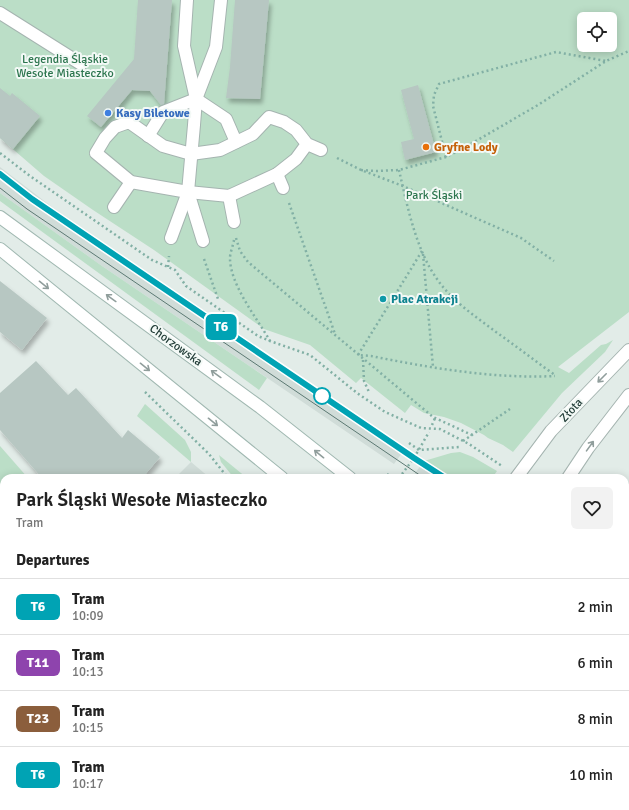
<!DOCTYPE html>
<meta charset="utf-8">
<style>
:root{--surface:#fff;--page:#f2f2f2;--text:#222;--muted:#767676;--line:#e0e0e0}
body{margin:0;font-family:Signika,sans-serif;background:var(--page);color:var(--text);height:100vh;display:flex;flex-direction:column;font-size:15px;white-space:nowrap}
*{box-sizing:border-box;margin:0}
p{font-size:13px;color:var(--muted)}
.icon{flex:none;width:22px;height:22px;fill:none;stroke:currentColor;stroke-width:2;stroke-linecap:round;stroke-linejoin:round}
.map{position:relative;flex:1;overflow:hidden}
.panel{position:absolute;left:0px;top:474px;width:629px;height:336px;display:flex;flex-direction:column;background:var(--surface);border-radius:12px 12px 0 0;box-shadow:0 2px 10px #0003}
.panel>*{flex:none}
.badge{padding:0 8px;border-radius:6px;font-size:14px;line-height:26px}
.tools{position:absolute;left:577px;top:12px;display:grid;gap:8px}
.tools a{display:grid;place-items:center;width:40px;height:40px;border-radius:6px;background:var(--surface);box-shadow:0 2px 10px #0003;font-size:20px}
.map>.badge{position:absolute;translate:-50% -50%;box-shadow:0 0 0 2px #fff}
h2{padding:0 16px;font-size:15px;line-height:36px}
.round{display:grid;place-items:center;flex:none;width:42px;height:42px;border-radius:6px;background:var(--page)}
.summary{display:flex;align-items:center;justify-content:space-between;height:68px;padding:0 16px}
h1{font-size:19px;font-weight:600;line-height:30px}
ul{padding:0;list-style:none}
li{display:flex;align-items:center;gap:12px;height:56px;padding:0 16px;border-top:1px solid var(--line)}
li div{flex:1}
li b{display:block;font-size:15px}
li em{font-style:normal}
li .badge{min-width:44px;font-weight:700;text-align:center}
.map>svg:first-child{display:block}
.built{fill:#d0dcd8}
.green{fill:#bbdec7;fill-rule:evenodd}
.building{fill:#b7c7c2;filter:url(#shadow)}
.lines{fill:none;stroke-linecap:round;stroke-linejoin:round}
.service-casing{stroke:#a5b4b0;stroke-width:14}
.pedestrian-casing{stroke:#a5b4b0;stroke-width:14}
.tertiary-casing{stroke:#a5b4b0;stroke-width:14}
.secondary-casing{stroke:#a0b8b1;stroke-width:14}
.path{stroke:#82b0a5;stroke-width:2.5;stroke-dasharray:2 3;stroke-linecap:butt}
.service{stroke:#fff;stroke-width:12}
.pedestrian{stroke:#fff;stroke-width:12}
.tertiary{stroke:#fff;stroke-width:12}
.secondary{stroke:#fff;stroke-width:12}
.tram{stroke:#5c7973;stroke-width:1}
.oneway{stroke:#909e9c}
.line-casing{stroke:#fff;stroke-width:9}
.line{stroke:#00a3b4;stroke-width:6}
.shop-dot{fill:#3f7fe0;stroke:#f3f9f6;stroke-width:1.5}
.food-dot{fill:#e8710a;stroke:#f3f9f6;stroke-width:1.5}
.culture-dot{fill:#0f9aa8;stroke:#f3f9f6;stroke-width:1.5}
.stop-dot{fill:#fff;stroke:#00a3b4;stroke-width:2}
.labels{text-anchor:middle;stroke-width:4;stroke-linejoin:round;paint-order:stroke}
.park-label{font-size:12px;fill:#2c754e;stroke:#f3f9f6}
.shop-label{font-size:12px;font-weight:bold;fill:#366cbe;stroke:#f3f9f6;text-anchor:start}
.food-label{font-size:12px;font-weight:bold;fill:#c56008;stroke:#f3f9f6;text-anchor:start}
.culture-label{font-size:12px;font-weight:bold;fill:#0d838f;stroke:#f3f9f6;text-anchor:start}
.street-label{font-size:12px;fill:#223d38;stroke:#f3f9f6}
</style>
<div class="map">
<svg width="629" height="810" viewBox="0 0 629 810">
<defs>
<filter id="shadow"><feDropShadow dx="2.5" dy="4.5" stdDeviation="2" flood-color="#0004"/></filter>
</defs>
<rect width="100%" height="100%" fill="#e2ece8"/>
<g class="built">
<path d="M0 167 52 207 405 449 394 464 102 266 0 193Z"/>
<path d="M424 461 452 478H416L413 476Z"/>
<path d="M191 462 210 478H175Z"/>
<path d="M625 481 629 483V558L625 557Z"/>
<path d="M202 806H247L251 810H207Z"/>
</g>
<g class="green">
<path d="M0 0H629V312L558 367 569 373 601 345 606 344 613 340 605 352 562 393 513 452 503 445 488 438 484 435 461 423 444 417 424 413 411 405 405 413 361 378 356 383 310 345 264 329 154 250 93 210 44 176 0 138ZM584 19H610V45H584Z"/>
<path d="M0 193 102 266 267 378 259 390 0 201Z"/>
<path d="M145 404 185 440 191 452V462L137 416Z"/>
<path d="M0 446 28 478H4V511L0 515Z"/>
<path d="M460 452 473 457 497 471 492 478H452L424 461 451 453Z"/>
<path d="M219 455 247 478H234L221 462Z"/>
<path d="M0 612 4 617V806H202L207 810H0Z"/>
<path d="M625 672 629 673V742L625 739Z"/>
<path d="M247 806H386V810H251Z"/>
<path d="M504 806H623L628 810H504Z"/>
</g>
<g class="building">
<path d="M138 0H172L164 104 161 105 150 91 132 90 101 127 87 116 134 59Z"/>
<path d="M235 0H269L260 99 226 98 230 67Z"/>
<path d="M418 85 436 152 405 160 401 142 414 139 401 90Z"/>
<path d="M0 88 10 96 12 93 40 116 13 149 0 138Z"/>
<path d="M0 281 47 318 22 350 0 332Z"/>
<path d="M36 361 68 395 76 388 122 438 128 430 160 457 142 478H42L0 430V393Z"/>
</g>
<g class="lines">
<defs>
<path id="service" d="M0 13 81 64"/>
<g id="pedestrian">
<path d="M196 99 226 119 236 142"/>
<path d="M148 136 163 112 196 99 216 47 221 0"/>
<path d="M307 144 296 159 277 174 229 196 188 192 131 182 96 153 105 138 115 127 129 122 163 146 191 154 220 150 253 134 269 117 284 122 296 130 307 144 321 150"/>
<path d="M277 174 283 188"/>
<path d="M188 192 203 241"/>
<path d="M229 196 234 222"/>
<path d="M114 207 131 182"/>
<path d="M171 238 188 192 194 125 196 99 184 46 187 0"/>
</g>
<g id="tertiary">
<path d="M516 478 551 431 629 350"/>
<path d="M568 478 588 448 629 395"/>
<path d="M625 626 629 628"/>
</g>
<g id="secondary">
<path d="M0 217 260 407 350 478"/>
<path d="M0 249 282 478"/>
<path d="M625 646 629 648"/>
<path d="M625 755 629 758"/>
<path d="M412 810 413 806"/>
<path d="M464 810 466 806"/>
</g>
</defs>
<use href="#service" class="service-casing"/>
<use href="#pedestrian" class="pedestrian-casing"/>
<use href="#tertiary" class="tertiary-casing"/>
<use href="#secondary" class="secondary-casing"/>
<g class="path">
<path d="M0 153 30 176 152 260 175 270 186 286 258 336 270 341 310 355 357 393 385 412 421 428 440 429 469 444 502 466"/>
<path d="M446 157 433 106 434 95 439 84 556 52 606 61"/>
<path d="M337 158 361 170 403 186 521 238 554 261"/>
<path d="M361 170 376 171 399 170 446 157 462 149 538 105 606 61 629 51"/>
<path d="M399 170C407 205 416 250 437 279 452 301 475 316 496 332 516 346 535 361 555 375"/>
<path d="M289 203 335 334"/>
<path d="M236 238 240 251 248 262 433 417 472 435"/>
<path d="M234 240C233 246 230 253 230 258 230 285 257 318 270 341"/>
<path d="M422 251 358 355 371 356C431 368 494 379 555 376"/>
<path d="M423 254 433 367"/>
<path d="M204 259 218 299"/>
<path d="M168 267 169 256"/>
<path d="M363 360 364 381 369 392"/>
<path d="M145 392 209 454 228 478"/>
<path d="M432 425 435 418"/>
<path d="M463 441 510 409"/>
<path d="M409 443 419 450 459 447"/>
<path d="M387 474 392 478"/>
<path d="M399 478 414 458 429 432"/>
<path d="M625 602 629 604"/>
<path d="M625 802 629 806"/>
<path d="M540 806 541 810"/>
<path d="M142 810 144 806"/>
<path d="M391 810 392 806"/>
<path d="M498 810 499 806"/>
</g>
<use href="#service" class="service"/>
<use href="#pedestrian" class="pedestrian"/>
<use href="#tertiary" class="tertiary"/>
<use href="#secondary" class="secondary"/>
<g class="tram">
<path d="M0 174 32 199 414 458 445 478"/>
<path d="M0 188 27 209 424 478"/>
<path d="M625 568 629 569"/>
<path d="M625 580 629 581"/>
</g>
</g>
<defs><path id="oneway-shaft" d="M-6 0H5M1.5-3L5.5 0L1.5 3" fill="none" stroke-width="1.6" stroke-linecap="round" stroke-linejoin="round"/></defs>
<g class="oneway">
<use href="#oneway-shaft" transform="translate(44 285) rotate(39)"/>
<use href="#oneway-shaft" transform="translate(111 298) rotate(-144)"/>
<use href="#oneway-shaft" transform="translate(145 367) rotate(39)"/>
<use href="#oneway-shaft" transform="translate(216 374) rotate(-144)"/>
<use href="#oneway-shaft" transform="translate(602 378) rotate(135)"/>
<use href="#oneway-shaft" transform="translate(213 422) rotate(39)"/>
<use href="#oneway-shaft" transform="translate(590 446) rotate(-54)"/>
<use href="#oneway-shaft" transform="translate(319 454) rotate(-141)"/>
</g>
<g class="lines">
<defs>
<path id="line" d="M0 174 32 199 414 458 445 478"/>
</defs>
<use href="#line" class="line-casing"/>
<use href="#line" class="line"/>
</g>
<circle class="shop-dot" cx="108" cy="113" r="4"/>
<circle class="food-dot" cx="426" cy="147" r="4"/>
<circle class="culture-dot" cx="383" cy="299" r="4"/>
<circle class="stop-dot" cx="322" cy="396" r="8"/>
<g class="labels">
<g class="park-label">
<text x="65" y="63">Legendia Śląskie<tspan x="65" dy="14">Wesołe Miasteczko</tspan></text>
<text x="434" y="199">Park Śląski</text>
</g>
<g class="shop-label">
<text x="116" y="117">Kasy Biletowe</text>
</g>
<g class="food-label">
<text x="434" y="151">Gryfne Lody</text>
</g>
<g class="culture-label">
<text x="391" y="303">Plac Atrakcji</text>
</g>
<g class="street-label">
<text transform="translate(176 345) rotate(36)" y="4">Chorzowska</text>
<text transform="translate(571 410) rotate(-47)" y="4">Złota</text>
</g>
</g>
</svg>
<div class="tools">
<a><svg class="icon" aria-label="locate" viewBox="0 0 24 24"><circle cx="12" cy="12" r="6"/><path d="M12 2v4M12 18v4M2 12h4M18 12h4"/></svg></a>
</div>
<b class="badge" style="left:221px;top:327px;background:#00a3b4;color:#fff">T6</b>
<section class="panel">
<div class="summary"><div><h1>Park Śląski Wesołe Miasteczko</h1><p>Tram</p></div><a class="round"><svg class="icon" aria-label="heart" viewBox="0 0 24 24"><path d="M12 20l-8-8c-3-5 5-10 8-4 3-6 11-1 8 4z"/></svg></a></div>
<h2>Departures</h2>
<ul>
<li><span class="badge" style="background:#00a3b4;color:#fff">T6</span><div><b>Tram</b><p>10:09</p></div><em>2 min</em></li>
<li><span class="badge" style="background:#8e44ad;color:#fff">T11</span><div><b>Tram</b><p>10:13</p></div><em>6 min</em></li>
<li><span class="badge" style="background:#8b5e3c;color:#fff">T23</span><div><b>Tram</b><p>10:15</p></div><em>8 min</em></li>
<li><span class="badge" style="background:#00a3b4;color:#fff">T6</span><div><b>Tram</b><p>10:17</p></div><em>10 min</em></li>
</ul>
</section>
</div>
